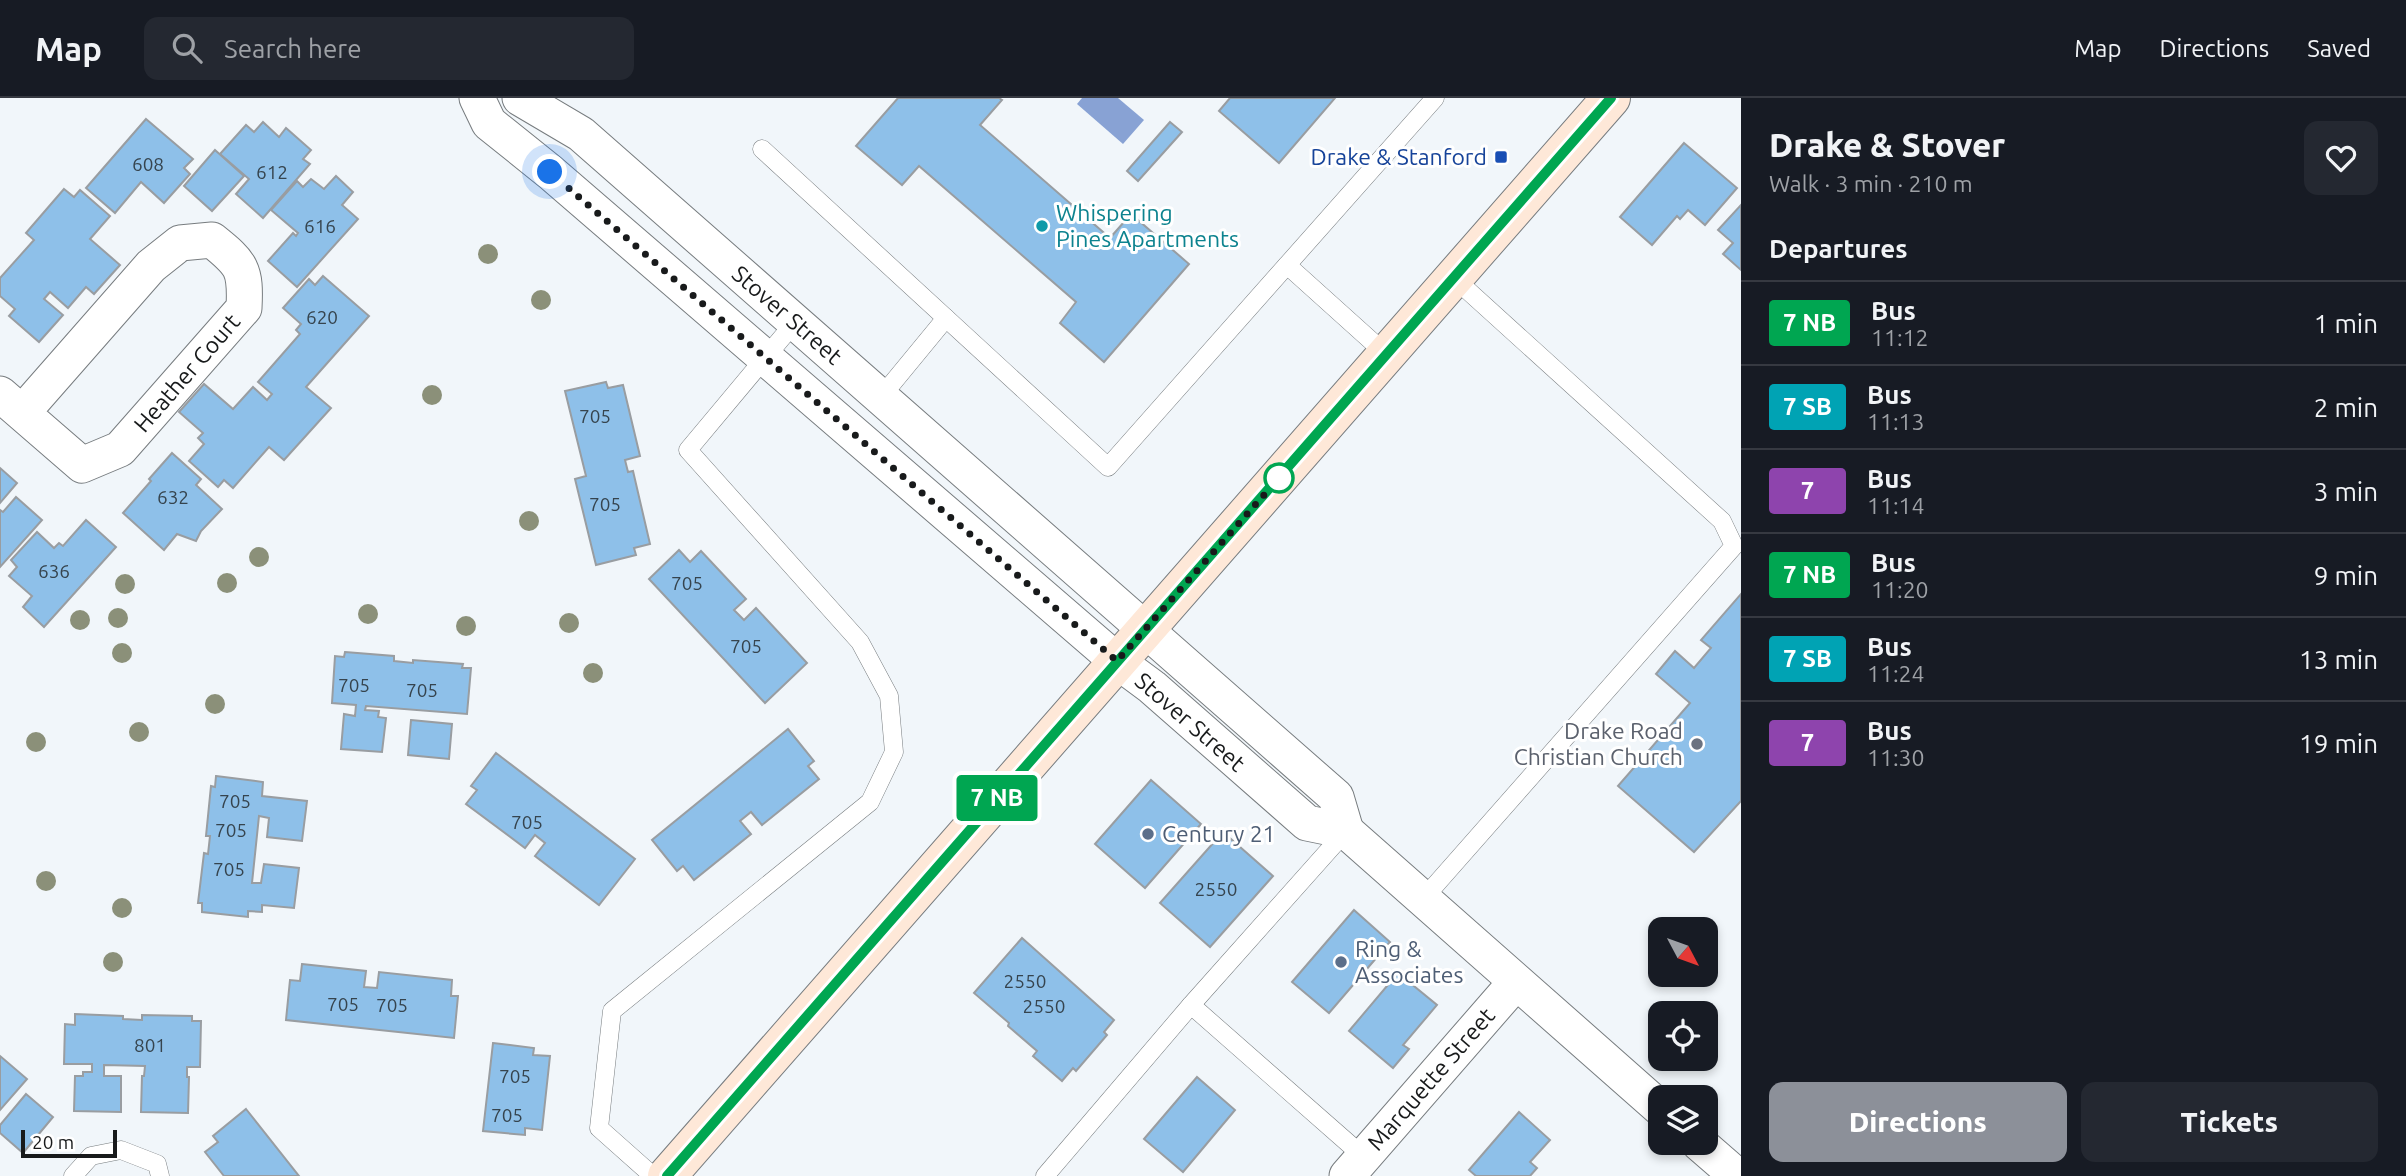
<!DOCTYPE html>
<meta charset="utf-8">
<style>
:root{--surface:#171b24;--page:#242831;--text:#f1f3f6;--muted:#9ea1a6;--line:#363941;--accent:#8c9099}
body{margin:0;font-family:Ubuntu,sans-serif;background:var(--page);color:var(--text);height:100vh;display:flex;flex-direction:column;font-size:26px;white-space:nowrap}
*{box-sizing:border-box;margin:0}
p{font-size:23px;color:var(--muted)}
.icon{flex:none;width:38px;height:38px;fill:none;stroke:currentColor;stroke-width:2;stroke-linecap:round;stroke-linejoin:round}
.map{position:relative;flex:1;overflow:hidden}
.drawer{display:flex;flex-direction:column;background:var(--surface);width:665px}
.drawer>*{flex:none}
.badge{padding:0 14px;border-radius:5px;font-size:24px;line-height:46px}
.needle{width:46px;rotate:131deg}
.fabs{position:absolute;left:1648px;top:819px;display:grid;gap:14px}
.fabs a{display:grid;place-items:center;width:70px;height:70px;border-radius:14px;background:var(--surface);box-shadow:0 4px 10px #0003;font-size:35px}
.scale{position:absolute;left:21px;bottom:18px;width:96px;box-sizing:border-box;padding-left:7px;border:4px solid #181a1b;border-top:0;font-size:19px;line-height:24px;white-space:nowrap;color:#181a1b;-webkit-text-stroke:5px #fff;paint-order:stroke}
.you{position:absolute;width:35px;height:35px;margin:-18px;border:5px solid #fff;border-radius:50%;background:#1a73e8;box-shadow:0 0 0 10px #1a73e833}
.map>.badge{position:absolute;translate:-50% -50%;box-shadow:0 0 0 4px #fff}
h2{padding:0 28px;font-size:26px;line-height:63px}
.round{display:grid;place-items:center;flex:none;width:74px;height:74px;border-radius:14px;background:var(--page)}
.head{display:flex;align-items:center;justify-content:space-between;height:119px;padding:0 28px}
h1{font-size:33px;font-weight:800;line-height:52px}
.button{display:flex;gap:14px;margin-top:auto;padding:14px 28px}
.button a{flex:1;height:80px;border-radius:14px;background:var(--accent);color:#fff;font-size:28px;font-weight:800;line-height:80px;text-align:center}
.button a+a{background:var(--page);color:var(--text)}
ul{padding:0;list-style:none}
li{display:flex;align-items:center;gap:21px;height:84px;padding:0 28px;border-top:2px solid var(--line)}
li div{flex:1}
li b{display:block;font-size:26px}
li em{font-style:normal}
li .badge{min-width:77px;font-weight:700;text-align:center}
header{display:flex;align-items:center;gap:42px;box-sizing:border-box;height:98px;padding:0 35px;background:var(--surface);border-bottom:2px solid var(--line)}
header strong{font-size:33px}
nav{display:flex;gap:38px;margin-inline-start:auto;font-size:24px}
.search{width:490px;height:63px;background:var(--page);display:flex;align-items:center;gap:18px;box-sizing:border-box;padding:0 24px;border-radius:14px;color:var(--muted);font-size:26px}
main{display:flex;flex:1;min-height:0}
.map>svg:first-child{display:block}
.water{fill:#88a2d4}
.building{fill:#8ec0e9;stroke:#999da1;stroke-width:2}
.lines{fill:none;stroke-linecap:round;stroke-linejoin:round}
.service-casing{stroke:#777c7f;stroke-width:19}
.minor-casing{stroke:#777c7f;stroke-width:37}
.secondary-casing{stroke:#777c7f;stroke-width:40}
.service{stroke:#fff;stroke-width:18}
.minor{stroke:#fff;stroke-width:35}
.secondary{stroke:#fee8d8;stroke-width:38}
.tree{fill:#8b9079}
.line-casing{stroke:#fff;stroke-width:16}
.line{stroke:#00a651;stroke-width:10}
.walk{stroke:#181a1b;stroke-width:7;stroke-dasharray:0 12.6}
.transit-dot{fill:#1a4fb4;stroke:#fff;stroke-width:2.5}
.culture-dot{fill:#0f9aa8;stroke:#fff;stroke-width:2.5}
.stop-dot{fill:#fff;stroke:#00a651;stroke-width:3.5}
.worship-dot{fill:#6b7280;stroke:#fff;stroke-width:2.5}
.service-dot{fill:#5c6f8a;stroke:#fff;stroke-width:2.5}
.labels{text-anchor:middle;stroke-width:6;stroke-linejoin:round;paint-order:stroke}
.number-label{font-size:19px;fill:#36444e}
.transit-label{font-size:23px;fill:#164399;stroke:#fff;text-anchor:end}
.culture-label{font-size:23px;fill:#0d838f;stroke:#fff;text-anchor:start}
.street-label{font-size:23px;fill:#181a1b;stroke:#fff}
.worship-label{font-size:23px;fill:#5b616d;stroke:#fff;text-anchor:end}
.service-label{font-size:23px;fill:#4e5e75;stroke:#fff;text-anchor:start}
</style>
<header>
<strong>Map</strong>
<div class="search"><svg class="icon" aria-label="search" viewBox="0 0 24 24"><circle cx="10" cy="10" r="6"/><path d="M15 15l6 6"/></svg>Search here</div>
<nav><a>Map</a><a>Directions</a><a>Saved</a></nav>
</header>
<main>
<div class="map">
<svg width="1741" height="1078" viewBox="0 0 1741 1078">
<rect width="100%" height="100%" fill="#f1f6fa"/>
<path class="water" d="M1082 0H1118L1144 22 1123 46 1077 6Z"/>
<g class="building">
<path d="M898 0H999L1002 2 980 27 1110 140 1131 116 1189 166 1104 264 1060 225 1076 204 919 68 902 87 856 48Z"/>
<path d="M1230 0H1335L1279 65 1219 13Z"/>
<path d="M146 21 193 61 184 70 190 76 164 105 141 84 115 115 86 90Z"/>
<path d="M263 24 279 39 286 30 311 52 303 61 310 66 263 120 236 96 249 81 220 56 246 27 254 34Z"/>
<path d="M1170 24 1182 34 1138 83 1127 73Z"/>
<path d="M1684 45 1737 90 1705 127 1688 112 1680 121 1677 118 1652 147 1620 119Z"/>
<path d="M215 52 244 78 212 113 184 88Z"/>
<path d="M336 78 353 94 342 107 358 121 297 189 268 163 293 135 296 138 298 135 271 112 297 83 303 89 311 81 324 91Z"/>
<path d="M64 91 74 99 80 92 110 118 90 141 120 167 94 196 86 189 68 210 50 194 44 201 63 217 39 244 9 218 15 211 0 198V180L34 142 26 135Z"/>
<path d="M1741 107V172L1723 156 1733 145 1718 132Z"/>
<path d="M323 178 369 218 306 289 331 310 284 362 269 349 233 390 224 382 218 389 189 363 204 346 198 340 203 335 179 314 204 286 233 311 253 289 267 302 272 296 258 284 300 236 296 232 301 226 283 210 309 181 315 187Z"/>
<path d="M606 284 608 290 623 287 640 358 625 362 628 374 633 373 650 446 634 450 636 457 596 467 575 381 586 378 565 293Z"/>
<path d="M172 355 201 381 196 387 222 411 201 433 196 443 177 436 164 452 123 415 151 383 149 381Z"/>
<path d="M0 370 17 385 0 405Z"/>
<path d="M16 399 42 422 0 469V412L3 414Z"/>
<path d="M86 422 116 449 44 529 23 509 32 498 9 478 17 469 11 462 37 434 54 450 59 445 63 448Z"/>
<path d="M679 452 690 464 701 453 746 501 734 512 744 522 756 510 807 565 765 605 649 481Z"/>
<path d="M1741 496V703L1694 754 1618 688 1690 605 1656 576 1675 553 1694 570 1711 550 1701 542Z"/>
<path d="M345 554 394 558V563L413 565V562L463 566 462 570H471L467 616 366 608 365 612 379 613 378 619 386 620 382 654 341 651 344 616 355 618 356 607 332 605 335 558 344 559Z"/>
<path d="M411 622 452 626 449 661 408 657Z"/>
<path d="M788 631 814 663 808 668 819 681 762 727 751 714 740 723 751 736 694 782 683 768 677 773 652 742Z"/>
<path d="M496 655 635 761 599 807 535 758 545 745 535 737 525 750 466 706 477 692 471 688Z"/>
<path d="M216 678 263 684 262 698 307 703 302 743 267 739 269 720 259 718 252 785H261L264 766 299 770 294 810 262 807V814L248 813V819L202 814V805H198L204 755 208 756 210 738H206L211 688 215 689Z"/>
<path d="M1151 682 1201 726 1145 790 1095 746Z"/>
<path d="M1223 734 1273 778 1210 849 1160 805Z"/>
<path d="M1354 812 1390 844 1329 915 1292 884Z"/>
<path d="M1022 840 1114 922 1104 934 1107 937 1076 973 1073 970 1062 983 1033 958 1037 953 1008 928 1009 925 974 895Z"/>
<path d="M302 866 366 873 364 889 377 890 379 874 452 882 451 898H458L454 940 286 922 290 882 300 883Z"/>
<path d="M1398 875 1437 907 1403 947 1409 951 1393 970 1349 933Z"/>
<path d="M75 916 123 918V921L142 922V917L192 918V923H201L200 969H187V979H189L188 1015 141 1014 142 978H144L145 968 104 967V978H121V1014L74 1013 75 978H83V974H92V966H64L65 926 75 927Z"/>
<path d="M493 945 534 950 533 957 550 958 542 1032 525 1030V1037L483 1033Z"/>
<path d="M0 958 27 981 0 1012Z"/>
<path d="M1197 979 1235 1012 1183 1074 1144 1041Z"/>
<path d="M26 996 53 1019 23 1055 0 1035V1027Z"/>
<path d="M246 1011 299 1078H224L205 1054 218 1044 213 1038Z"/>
<path d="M1519 1014 1550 1042 1530 1064 1537 1070 1530 1078H1476L1469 1072Z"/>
</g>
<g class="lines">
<defs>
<g id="service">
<path d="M762 51 1108 369 1435 0"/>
<path d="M1287 167 1387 257"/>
<path d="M881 299 946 220"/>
<path d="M1423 801 1734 448 1722 423 1454 180"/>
<path d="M1191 907 1364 1059"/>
<path d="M73 1078 91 1058 121 1052 157 1066 160 1078"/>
<path d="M653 1078 599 1030 612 913 870 704 894 654 889 598 860 544 688 352 795 224"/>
<path d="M1045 1078 1191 907 1346 733"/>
</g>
<g id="minor">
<path d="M477 0 489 25 550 74 1117 563 1152 589 1307 725 1346 733 1661 1011"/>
<path d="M520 0 581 36 1336 699 1346 733"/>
<path d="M0 296 82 367 120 351 244 210C246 171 242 166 212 142L180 145 151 168 22 315"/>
<path d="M1699 1045 1737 1078"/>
<path d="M1347 1078 1516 884"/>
</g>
<path id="secondary" d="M667 1078 1611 0"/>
</defs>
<use href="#service" class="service-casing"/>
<use href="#minor" class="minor-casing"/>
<use href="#secondary" class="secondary-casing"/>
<use href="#service" class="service"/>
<use href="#minor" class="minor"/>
<use href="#secondary" class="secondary"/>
</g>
<g class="tree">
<circle cx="488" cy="156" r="10"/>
<circle cx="541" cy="202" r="10"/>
<circle cx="432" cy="297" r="10"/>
<circle cx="529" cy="423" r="10"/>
<circle cx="259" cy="459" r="10"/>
<circle cx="227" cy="485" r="10"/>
<circle cx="125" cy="486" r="10"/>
<circle cx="368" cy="516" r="10"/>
<circle cx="118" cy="520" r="10"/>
<circle cx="80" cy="522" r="10"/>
<circle cx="569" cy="525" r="10"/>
<circle cx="466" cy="528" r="10"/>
<circle cx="122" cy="555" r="10"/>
<circle cx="593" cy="575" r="10"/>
<circle cx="215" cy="606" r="10"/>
<circle cx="139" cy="634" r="10"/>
<circle cx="36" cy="644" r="10"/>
<circle cx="46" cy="783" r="10"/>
<circle cx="122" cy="810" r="10"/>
<circle cx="113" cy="864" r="10"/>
</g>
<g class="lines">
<defs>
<path id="line" d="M667 1078 1611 0"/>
</defs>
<use href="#line" class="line-casing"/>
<use href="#line" class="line"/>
<path class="walk" d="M550 74 1117 563 1279 380"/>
</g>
<rect class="transit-dot" x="1494" y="52" width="14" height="14" rx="3.5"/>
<circle class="culture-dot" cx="1042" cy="128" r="7"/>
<circle class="stop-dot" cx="1279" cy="380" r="14"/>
<circle class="worship-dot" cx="1697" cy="646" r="7"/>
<g class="service-dot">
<circle cx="1148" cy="736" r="7"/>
<circle cx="1341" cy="864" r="7"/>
</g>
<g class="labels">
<g class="number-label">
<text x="148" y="73">608</text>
<text x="272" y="81">612</text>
<text x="320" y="135">616</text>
<text x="322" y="226">620</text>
<text x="595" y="325">705</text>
<text x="173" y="406">632</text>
<text x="605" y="413">705</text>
<text x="54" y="480">636</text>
<text x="687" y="492">705</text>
<text x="746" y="555">705</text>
<text x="354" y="594">705</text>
<text x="422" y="599">705</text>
<text x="235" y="710">705</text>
<text x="527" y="731">705</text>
<text x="231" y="739">705</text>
<text x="229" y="778">705</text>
<text x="1216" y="798">2550</text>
<text x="1025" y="890">2550</text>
<text x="343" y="913">705</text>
<text x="392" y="914">705</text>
<text x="1044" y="915">2550</text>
<text x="150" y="954">801</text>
<text x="515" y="985">705</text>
<text x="507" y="1024">705</text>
</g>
<g class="transit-label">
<text x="1487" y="67">Drake &amp; Stanford</text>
</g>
<g class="culture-label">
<text x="1056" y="123">Whispering<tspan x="1056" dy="26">Pines Apartments</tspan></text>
</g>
<g class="street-label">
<text transform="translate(787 217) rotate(41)" y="8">Stover Street</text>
<text transform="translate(187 275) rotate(-49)" y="8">Heather Court</text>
<text transform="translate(1190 624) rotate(41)" y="8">Stover Street</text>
<text transform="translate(1431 981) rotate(-49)" y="8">Marquette Street</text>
</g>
<g class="worship-label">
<text x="1683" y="641">Drake Road<tspan x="1683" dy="26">Christian Church</tspan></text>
</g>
<g class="service-label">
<text x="1162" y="744">Century 21</text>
<text x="1355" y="859">Ring &amp;<tspan x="1355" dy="26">Associates</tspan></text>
</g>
</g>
</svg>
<div class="fabs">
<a><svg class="needle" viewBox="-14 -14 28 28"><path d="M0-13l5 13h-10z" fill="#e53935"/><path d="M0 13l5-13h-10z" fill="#9ea1a6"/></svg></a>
<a><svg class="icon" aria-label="locate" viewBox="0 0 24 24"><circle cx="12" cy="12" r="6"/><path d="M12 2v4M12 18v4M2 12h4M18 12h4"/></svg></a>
<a><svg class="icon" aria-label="layers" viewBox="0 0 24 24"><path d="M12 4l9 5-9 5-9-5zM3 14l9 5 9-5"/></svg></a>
</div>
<div class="scale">20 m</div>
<div class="you" style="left:550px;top:74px"></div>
<b class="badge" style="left:997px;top:700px;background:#00a651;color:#fff">7 NB</b>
</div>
<section class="drawer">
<div class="head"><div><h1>Drake &amp; Stover</h1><p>Walk · 3 min · 210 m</p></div><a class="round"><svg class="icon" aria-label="heart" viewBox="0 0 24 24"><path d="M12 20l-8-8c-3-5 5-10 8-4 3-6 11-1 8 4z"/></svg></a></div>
<h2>Departures</h2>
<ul>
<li><span class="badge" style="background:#00a651;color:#fff">7 NB</span><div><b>Bus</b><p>11:12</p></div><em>1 min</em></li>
<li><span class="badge" style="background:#00a3b4;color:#fff">7 SB</span><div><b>Bus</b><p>11:13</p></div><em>2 min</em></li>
<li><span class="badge" style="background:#8e44ad;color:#fff">7</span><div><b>Bus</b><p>11:14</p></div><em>3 min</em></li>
<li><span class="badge" style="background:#00a651;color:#fff">7 NB</span><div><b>Bus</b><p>11:20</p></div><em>9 min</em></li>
<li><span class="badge" style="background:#00a3b4;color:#fff">7 SB</span><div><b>Bus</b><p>11:24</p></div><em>13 min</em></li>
<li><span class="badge" style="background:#8e44ad;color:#fff">7</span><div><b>Bus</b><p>11:30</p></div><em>19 min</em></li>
</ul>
<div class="button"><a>Directions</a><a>Tickets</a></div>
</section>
</main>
